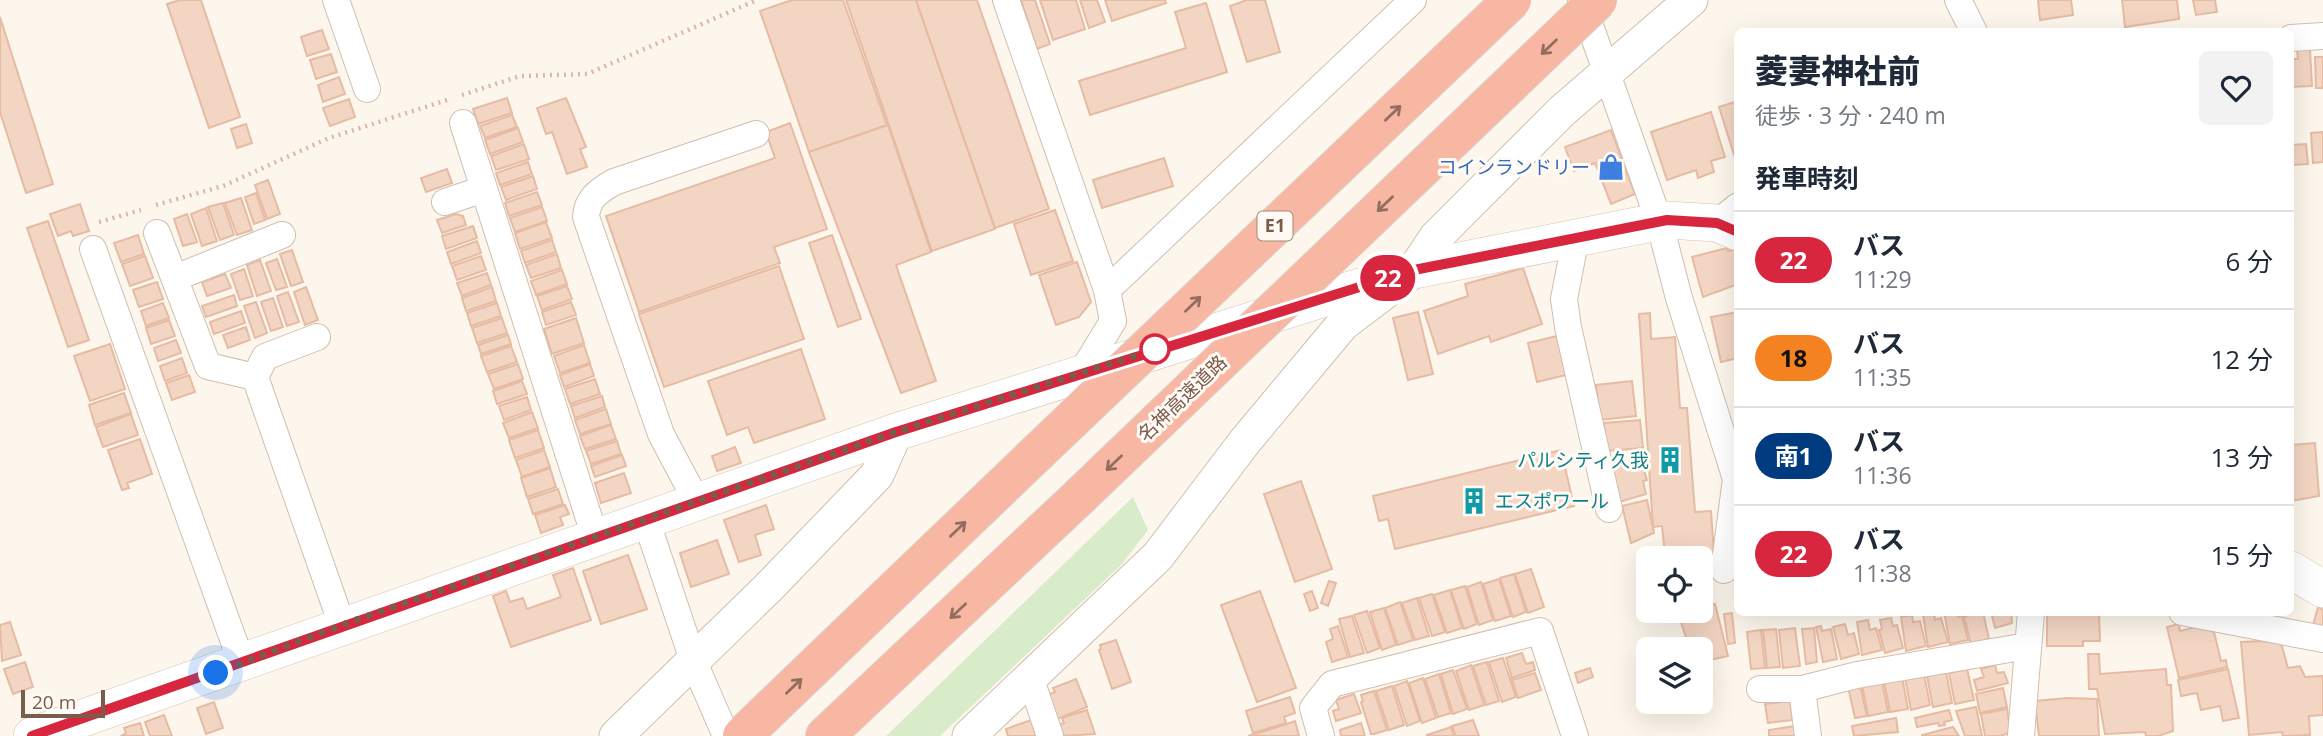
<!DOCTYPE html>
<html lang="ja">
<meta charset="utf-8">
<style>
:root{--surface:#fff;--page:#f2f2f3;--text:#1f2937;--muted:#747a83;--line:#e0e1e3}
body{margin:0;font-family:"Open Sans","Noto Sans JP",sans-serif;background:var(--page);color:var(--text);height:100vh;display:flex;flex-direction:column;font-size:26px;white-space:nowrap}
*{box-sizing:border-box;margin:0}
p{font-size:23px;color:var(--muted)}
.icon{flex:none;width:38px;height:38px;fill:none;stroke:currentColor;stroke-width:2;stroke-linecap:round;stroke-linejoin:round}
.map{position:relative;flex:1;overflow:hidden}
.sheet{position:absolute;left:1734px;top:28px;width:560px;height:588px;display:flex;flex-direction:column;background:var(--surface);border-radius:10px;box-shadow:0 7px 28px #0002}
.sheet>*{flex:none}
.badge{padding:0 14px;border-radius:23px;font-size:24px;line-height:46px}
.buttons{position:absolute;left:1636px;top:546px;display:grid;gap:14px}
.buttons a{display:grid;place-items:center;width:77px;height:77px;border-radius:10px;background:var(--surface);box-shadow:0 7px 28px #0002;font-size:35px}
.scale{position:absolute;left:21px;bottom:18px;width:84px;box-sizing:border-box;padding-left:7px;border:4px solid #7a5c4d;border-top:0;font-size:19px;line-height:24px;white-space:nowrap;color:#7a5c4d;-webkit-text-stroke:5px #fffaf3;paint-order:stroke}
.you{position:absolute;width:35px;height:35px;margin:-18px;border:5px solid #fff;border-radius:50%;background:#1a73e8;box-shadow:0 0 0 10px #1a73e833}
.map>.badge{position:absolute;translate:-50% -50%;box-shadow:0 0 0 4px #fff}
h2{padding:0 21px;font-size:26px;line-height:63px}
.round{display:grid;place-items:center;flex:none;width:74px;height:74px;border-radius:10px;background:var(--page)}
.summary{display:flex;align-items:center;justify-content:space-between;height:119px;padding:0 21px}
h1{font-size:33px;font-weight:800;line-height:52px}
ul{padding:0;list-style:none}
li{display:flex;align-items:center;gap:21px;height:98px;padding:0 21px;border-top:2px solid var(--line)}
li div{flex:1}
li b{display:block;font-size:26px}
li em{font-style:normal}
li .badge{min-width:77px;font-weight:700;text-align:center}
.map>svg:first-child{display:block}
.green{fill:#d8ecc9}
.building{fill:#f3d5c3;stroke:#e6bba3;stroke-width:2}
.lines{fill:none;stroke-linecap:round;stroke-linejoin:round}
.minor-casing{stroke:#d1beb0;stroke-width:28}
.tertiary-casing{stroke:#d1beb0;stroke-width:35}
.secondary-casing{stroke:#d6c0b0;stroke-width:38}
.motorway-casing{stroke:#dad1cd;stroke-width:40}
.path{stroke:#d9b8a5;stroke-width:4.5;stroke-dasharray:2 5;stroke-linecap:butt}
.minor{stroke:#fff;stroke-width:26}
.tertiary{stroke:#fff;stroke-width:33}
.secondary{stroke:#fff;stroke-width:37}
.motorway{stroke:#f7b7a3;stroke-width:38}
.motorway-bridge-casing{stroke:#dad1cd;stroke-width:40;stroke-linecap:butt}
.motorway-bridge{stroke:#f7b7a3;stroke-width:38}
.oneway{stroke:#936e5e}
.line-casing{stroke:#fff;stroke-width:16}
.line{stroke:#d7263d;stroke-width:10}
.walk{stroke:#7a5c4d;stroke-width:7;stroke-dasharray:0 12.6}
.stop-dot{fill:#fff;stroke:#d7263d;stroke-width:3.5}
.labels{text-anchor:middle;stroke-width:6;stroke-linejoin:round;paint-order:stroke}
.shield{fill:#fffaf3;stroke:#a28b7f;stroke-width:2}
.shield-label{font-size:18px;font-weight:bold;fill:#7a5c4d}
.shop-label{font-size:19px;fill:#366cbe;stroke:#fffaf3;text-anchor:end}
.street-label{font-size:19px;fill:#7a5c4d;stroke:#fffaf3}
.culture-label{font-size:19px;fill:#0d838f;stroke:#fffaf3;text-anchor:end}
</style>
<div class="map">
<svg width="2323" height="736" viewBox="0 0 2323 736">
<rect width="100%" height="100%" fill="#fdf6ec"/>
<path class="green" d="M1133 497 1148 530 1122 564 940 736H886Z"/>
<g class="building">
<path d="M180 0H201L240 117 209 128 167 4Z"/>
<path d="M792 0H843L887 125 809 152 760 11Z"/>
<path d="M846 0H916L995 229 932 251Z"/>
<path d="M916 0H977L1049 209 995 228Z"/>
<path d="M1021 0H1035L1050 44 1037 49Z"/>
<path d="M1040 0H1076L1085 29 1053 40Z"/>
<path d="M1080 0H1097L1105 22 1089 28Z"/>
<path d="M1105 0H1165L1166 3 1112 21Z"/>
<path d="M1247 0H1265L1280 52 1247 62 1230 6Z"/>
<path d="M2038 0H2071L2073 15 2040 20Z"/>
<path d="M2122 0H2177L2179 19 2125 27Z"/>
<path d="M2193 0H2215L2217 12 2196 15Z"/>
<path d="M1206 3 1227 72 1090 115 1079 81 1186 48 1175 12Z"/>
<path d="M0 17 53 184 26 193 0 112Z"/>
<path d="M322 30 329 49 307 56 301 37Z"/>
<path d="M2310 49 2312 86 2291 87V59H2298L2297 50Z"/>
<path d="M331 54 337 72 316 79 310 60Z"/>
<path d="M2315 57H2323V88H2316Z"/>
<path d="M339 77 345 94 323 102 318 85Z"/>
<path d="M507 98 512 113 478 124 473 109Z"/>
<path d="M566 98 586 147 580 149 587 167 567 174 552 132 546 134 537 108Z"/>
<path d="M349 99 355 117 330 126 323 108Z"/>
<path d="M1738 101V158H1735L1719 107Z"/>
<path d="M1711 112 1725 157 1711 161 1714 172 1698 178 1696 170 1667 180 1651 132Z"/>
<path d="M512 115 517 127 485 138 480 126Z"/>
<path d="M790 123 827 229 774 247 780 263 639 312 606 216 775 158 766 132Z"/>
<path d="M246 124 252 143 237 148 231 129Z"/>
<path d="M888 125 931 252 896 265 936 381 901 393 809 152Z"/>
<path d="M518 128 523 142 490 154 485 140Z"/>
<path d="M1611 130 1635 194 1611 204 1595 163 1574 171 1565 147Z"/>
<path d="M2323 132V162L2313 163 2311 133Z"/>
<path d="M524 144 529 159 496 170 491 156Z"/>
<path d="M2306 144 2308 164 2291 165V145Z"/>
<path d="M1164 158 1173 186 1102 208 1093 180Z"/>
<path d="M528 162 532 174 500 185 496 173Z"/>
<path d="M447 169 452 183 426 192 421 178Z"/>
<path d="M533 176 537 189 506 200 501 187Z"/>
<path d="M268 180 280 214 267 219 255 185Z"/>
<path d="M537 192 542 205 509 216 505 203Z"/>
<path d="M256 193 265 220 254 224 245 197Z"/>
<path d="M241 198 252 230 237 235 225 203Z"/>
<path d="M223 203 234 235 220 240 208 207Z"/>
<path d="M80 204 89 231 73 236 71 231 58 236 50 214Z"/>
<path d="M542 207 547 221 515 232 510 218Z"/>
<path d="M206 208 217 241 202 246 191 214Z"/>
<path d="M1055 210 1073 261 1031 275 1014 224Z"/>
<path d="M187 214 197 242 183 246 174 219Z"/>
<path d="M456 214 463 216 466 225 442 233 437 220Z"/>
<path d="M48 221 89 340 68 347 27 228Z"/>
<path d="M546 222 552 238 520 249 515 233Z"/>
<path d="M473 226 477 238 446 249 442 236Z"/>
<path d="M138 235 144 254 121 262 114 243Z"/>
<path d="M832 235 861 319 838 327 809 243Z"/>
<path d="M552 240 556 252 525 263 521 251Z"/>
<path d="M477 241 481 253 451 264 447 252Z"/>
<path d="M1727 248 1728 251 1736 249 1738 284 1703 297 1692 257Z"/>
<path d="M292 250 303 282 291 286 280 254Z"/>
<path d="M557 254 561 268 531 278 526 265Z"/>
<path d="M145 256 153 278 130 286 122 264Z"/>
<path d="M481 256 486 270 457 280 452 266Z"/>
<path d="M277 259 287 287 276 290 266 263Z"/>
<path d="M260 260 271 291 257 296 247 265Z"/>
<path d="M1077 262 1091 302 1079 317 1056 325 1039 275Z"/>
<path d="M779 266 804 339 664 387 639 314Z"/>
<path d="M1523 268 1542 324 1491 342 1489 336 1438 354 1424 311 1468 296 1465 284Z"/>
<path d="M244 269 253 296 240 300 231 274Z"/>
<path d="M562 270 567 284 536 295 531 281Z"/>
<path d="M487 273 491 285 462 296 457 283Z"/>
<path d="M225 274 231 288 207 296 202 282Z"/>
<path d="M157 282 163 299 139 307 133 290Z"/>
<path d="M567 286 572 299 542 310 537 296Z"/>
<path d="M306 287 318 320 305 325 294 292Z"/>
<path d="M492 287 496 301 466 311 462 298Z"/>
<path d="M288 292 299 322 287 326 277 296Z"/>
<path d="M234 295 237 306 206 317 202 306Z"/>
<path d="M273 298 283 327 271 331 261 302Z"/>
<path d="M256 302 267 333 255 338 244 306Z"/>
<path d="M571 302 576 315 546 325 542 312Z"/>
<path d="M163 303 169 318 146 326 141 311Z"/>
<path d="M497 303 501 316 471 326 467 313Z"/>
<path d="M241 311 245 323 214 334 210 322Z"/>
<path d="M1418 312 1433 374 1408 380 1393 318Z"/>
<path d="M1738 312V358L1721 362 1711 317Z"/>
<path d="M1650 313 1651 339 1675 337 1680 408H1687L1695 512 1711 511 1714 553 1665 556 1662 526 1653 527 1639 314Z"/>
<path d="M502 318 507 333 477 343 472 328Z"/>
<path d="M576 318 584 343 552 354 544 329Z"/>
<path d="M169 320 175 336 151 344 146 328Z"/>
<path d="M246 327 250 340 228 348 223 335Z"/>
<path d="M508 335 511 344 481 354 478 345Z"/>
<path d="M1557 336 1566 375 1537 382 1528 343Z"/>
<path d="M176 340 181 353 158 361 154 348Z"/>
<path d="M110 344 125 389 90 401 74 356Z"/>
<path d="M584 345 590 363 560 373 554 356Z"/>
<path d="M511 346 517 362 487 372 481 356Z"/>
<path d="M801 349 825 419 754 443 748 427 727 435 708 381Z"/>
<path d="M182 358 187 373 165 381 160 366Z"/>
<path d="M518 364 523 379 494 389 488 374Z"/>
<path d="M590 364 594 376 564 387 560 375Z"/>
<path d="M189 375 195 392 172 400 166 383Z"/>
<path d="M595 379 600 394 570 404 565 389Z"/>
<path d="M522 381 527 394 497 404 493 391Z"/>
<path d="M1632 381 1636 416 1600 420 1596 385Z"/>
<path d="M124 393 131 413 95 425 89 405Z"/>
<path d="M602 396 605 407 575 418 571 406Z"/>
<path d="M527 397 531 410 504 420 499 406Z"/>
<path d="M606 409 611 424 580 434 575 420Z"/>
<path d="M532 412 538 428 509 438 503 423Z"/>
<path d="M131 414 138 435 103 447 96 427Z"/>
<path d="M1640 420 1643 448 1606 451 1604 423Z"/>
<path d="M611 425 616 439 585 449 580 436Z"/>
<path d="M538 430 544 448 515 458 509 440Z"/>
<path d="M140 439 152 474 127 483 129 488 122 490 108 450Z"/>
<path d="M617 441 621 454 591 464 586 451Z"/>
<path d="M2315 443 2319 496 2291 501V445Z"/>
<path d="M735 447 741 463 717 471 712 456Z"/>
<path d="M544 450 550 467 522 477 516 460Z"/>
<path d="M1561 450 1574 506 1395 549 1388 519 1379 521 1373 496Z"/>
<path d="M622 455 626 466 595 477 591 466Z"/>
<path d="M1641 461 1647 480 1643 481 1646 494 1619 502 1609 470Z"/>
<path d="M550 468 556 487 527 497 521 478Z"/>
<path d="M624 473 631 493 601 503 595 483Z"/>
<path d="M1301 481 1332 569 1295 582 1264 494Z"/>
<path d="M558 489 563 504 533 514 528 499Z"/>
<path d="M1647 500 1654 533 1631 543 1622 506Z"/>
<path d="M565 505 569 514 560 517 563 525 541 533 535 515Z"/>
<path d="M766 505 774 529 755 535 761 555 739 562 724 520Z"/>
<path d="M717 540 729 574 691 587 680 553Z"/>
<path d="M628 555 647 609 601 624 583 571Z"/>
<path d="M573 568 591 620 511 647 493 596 506 591 510 602 523 598 527 609 561 597 553 575Z"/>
<path d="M1531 569 1544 607 1528 613 1515 574Z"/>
<path d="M1514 574 1526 612 1513 617 1500 578Z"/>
<path d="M1499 579 1511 616 1495 621 1483 584Z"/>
<path d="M1329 581 1336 583 1328 606 1321 603Z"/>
<path d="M1481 582 1493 620 1479 625 1467 587Z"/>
<path d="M1465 586 1477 624 1464 629 1451 590Z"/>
<path d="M1450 590 1462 628 1447 633 1434 595Z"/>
<path d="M1260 591 1296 688 1257 702 1221 605Z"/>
<path d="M1312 591 1318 608 1310 611 1304 594Z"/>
<path d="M1432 594 1445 632 1432 636 1419 598Z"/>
<path d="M1417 598 1429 636 1415 640 1402 603Z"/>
<path d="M1400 602 1413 640 1398 645 1385 608Z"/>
<path d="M1715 604 1728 656 1701 662V649H1690L1677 611H1701V608Z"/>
<path d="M2318 607 2323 610V631L2312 629Z"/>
<path d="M1384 608 1396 645 1382 650 1370 612Z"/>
<path d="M1367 611 1380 648 1367 653 1354 615Z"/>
<path d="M1934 612 1935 620 1941 618 1948 642 1928 647 1923 615Z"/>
<path d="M1944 612H1957L1958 617 1962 616 1968 640 1950 644Z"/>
<path d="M1966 612H1983L1989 639 1971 644 1964 617 1967 616Z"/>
<path d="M1991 612H2011L2012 623 1995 628Z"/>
<path d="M1732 613 1735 643 1728 644 1724 614Z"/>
<path d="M2099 613 2100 641H2083V646H2047V614Z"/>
<path d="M1912 615 1913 622 1920 621 1926 646 1906 651 1901 617Z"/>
<path d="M1352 616 1364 653 1350 657 1339 619Z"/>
<path d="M1891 618 1893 626 1897 625 1903 648 1885 653 1879 630 1882 629 1880 620Z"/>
<path d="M1868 620 1870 630 1876 628 1882 650 1862 655 1857 622Z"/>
<path d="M10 622 21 655 2 661 0 625Z"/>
<path d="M1845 624 1848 635 1854 633 1859 654 1841 659 1833 627Z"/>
<path d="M2179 624 2180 631 2200 626 2214 632 2221 661 2226 660 2227 667 2179 678 2167 627Z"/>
<path d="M1338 626 1348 657 1332 662 1326 642 1333 639 1330 629Z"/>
<path d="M1821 626 1822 631 1831 629 1837 659 1823 662 1816 627Z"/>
<path d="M1795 628 1800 666 1783 668 1779 630Z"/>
<path d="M1814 628 1817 662 1806 664 1802 629Z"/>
<path d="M1776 629 1780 667 1767 668 1763 630Z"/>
<path d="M1761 630 1765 668 1751 669 1747 632Z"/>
<path d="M1116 640 1131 682 1112 689 1099 650 1101 649 1100 645Z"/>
<path d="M2261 641 2281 643 2288 668 2300 666 2305 677 2323 676V715L2309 716 2310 735 2283 736 2282 732 2249 735 2241 642Z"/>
<path d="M1522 653 1526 664 1533 662 1535 670 1512 678 1506 658Z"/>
<path d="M2088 654H2099L2100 674 2166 669 2167 685H2171L2173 731 2158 736H2146L2145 732 2105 734 2097 689H2089Z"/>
<path d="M1503 658 1516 697 1502 702 1489 662Z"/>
<path d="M25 662 33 687 13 694 4 669Z"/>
<path d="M1487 662 1499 701 1486 705 1473 666Z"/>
<path d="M1471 665 1484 705 1469 710 1456 671Z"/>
<path d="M1995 665 1997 673 2004 672 2008 683 1977 691 1974 680 1984 677 1981 669Z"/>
<path d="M1590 668 1593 677 1578 683 1575 673Z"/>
<path d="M1967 669 1974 700 1955 704 1949 673Z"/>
<path d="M2228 669 2239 718 2223 721 2220 706 2201 710 2197 693 2181 696 2178 680Z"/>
<path d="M1453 670 1467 709 1453 714 1441 674Z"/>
<path d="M1946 672 1952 703 1933 707 1927 676Z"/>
<path d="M1535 673 1541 690 1518 698 1512 680Z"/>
<path d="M1439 674 1451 713 1438 717 1425 679Z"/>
<path d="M1924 674 1930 705 1911 710 1905 678Z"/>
<path d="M1902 677 1908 709 1890 712 1884 681Z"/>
<path d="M1423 678 1436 718 1422 723 1409 683Z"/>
<path d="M1076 679 1087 707 1057 719 1045 696 1055 692 1053 688Z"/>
<path d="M1407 681 1420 721 1407 726 1394 686Z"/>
<path d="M1882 681 1888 712 1868 716 1862 685Z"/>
<path d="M1860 685 1867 716 1855 718 1848 687Z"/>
<path d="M1392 686 1404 725 1389 730 1376 691Z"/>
<path d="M2003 688 2007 707 1980 713 1976 694Z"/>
<path d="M1374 691 1387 730 1374 734H1371L1361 702 1363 701 1361 695Z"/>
<path d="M1354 694 1361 713 1336 721 1333 711 1339 709 1336 700Z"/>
<path d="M1290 697 1295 713 1284 717 1286 723 1253 733 1246 711Z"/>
<path d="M2068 698 2097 699 2099 736H2039L2035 701Z"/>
<path d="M1790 701 1793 720 1768 723 1765 704Z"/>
<path d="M214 702 223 728 206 734 197 708Z"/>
<path d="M1976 707 1982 736H1965L1956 711Z"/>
<path d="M2007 709 2011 732 2001 736H1985L1981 714Z"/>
<path d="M1087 710 1095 734 1061 736 1057 725 1064 723 1062 718Z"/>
<path d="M1949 710 1952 720 1944 722 1945 725 1939 726 1938 723 1917 727 1915 718Z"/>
<path d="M164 715 172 736H150L145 722Z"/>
<path d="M1896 718 1898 732 1854 736 1852 726Z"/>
<path d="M1031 720 1036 736H1008L1006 729Z"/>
<path d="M1473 720 1479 736H1456L1452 726Z"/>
<path d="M1295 721 1299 736H1248L1284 725Z"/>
<path d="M140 723 144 736H121L126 733 124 728Z"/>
<path d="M1361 723 1365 736H1341L1340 730Z"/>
<path d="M1795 726 1796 736H1769V730Z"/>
<path d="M1451 727 1454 736H1428L1427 735Z"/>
<path d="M1953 727 1959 736H1922V735Z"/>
</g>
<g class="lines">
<defs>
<g id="minor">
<path d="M336 0 367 89"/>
<path d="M1006 0 1107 290 1113 321 1082 372"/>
<path d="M1581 0 1659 221 1679 298 1736 479 1724 570"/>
<path d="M1958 0 1974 32"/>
<path d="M2291 38 2323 36"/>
<path d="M463 123 595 537"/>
<path d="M445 202 484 189"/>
<path d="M1717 223 1738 206"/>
<path d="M157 233 208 366 255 377 342 625"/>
<path d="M1576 237 1564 299 1568 327 1609 509"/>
<path d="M93 249 242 664"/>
<path d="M175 278 282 235"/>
<path d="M1107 290 1413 0"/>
<path d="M255 377 265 357 317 337"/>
<path d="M697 502 661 434 586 217C587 199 598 191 614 182L756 134"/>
<path d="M646 520 693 660 726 736"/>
<path d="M2182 612 2323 639"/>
<path d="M1031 680 1050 736"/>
<path d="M1760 689H1802"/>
<path d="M1321 736 1313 708 1332 684 1540 631 1575 736"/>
<path d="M1808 736 1802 689 1857 675 2027 646"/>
<path d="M2021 736 2031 612"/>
</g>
<g id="tertiary">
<path d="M616 736 768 588 877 475 896 432"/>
<path d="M969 736 1158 556 1246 440 1343 324 1414 270 1436 237 1562 111 1691 0"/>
</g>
<g id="secondary">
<path d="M2291 570 2323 589"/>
<path d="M32 736 896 432 1414 270 1667 220 1717 223 1738 232"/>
</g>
<g id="motorway">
<path d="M742 736 1037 453"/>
<path d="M825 736 1079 497"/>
</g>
</defs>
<use href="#minor" class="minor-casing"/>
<use href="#tertiary" class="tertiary-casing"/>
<use href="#secondary" class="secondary-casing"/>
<use href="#motorway" class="motorway-casing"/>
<g class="path">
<path d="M462 95 520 76 587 74 757 0"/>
<path d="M156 205 223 186 329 138 447 100"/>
<path d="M99 222 141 210"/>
</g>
<use href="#minor" class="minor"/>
<use href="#tertiary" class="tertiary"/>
<use href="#secondary" class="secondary"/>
<use href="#motorway" class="motorway"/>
<defs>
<g id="motorway-bridge">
<path d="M1037 453 1512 0"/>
<path d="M1079 497 1598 0"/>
</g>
</defs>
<use href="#motorway-bridge" class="motorway-bridge-casing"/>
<use href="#motorway-bridge" class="motorway-bridge"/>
</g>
<defs><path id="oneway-shaft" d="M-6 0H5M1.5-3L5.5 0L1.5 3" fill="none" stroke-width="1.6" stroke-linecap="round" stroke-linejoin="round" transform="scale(1.75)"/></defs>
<g class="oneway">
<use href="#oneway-shaft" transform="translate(1549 47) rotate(136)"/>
<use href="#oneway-shaft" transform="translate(1393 113) rotate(-44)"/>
<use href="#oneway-shaft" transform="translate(1385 204) rotate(136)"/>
<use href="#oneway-shaft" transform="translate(1193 304) rotate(-44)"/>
<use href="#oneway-shaft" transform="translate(1114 463) rotate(136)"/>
<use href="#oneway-shaft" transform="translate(958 529) rotate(-44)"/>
<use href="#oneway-shaft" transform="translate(958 611) rotate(137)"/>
<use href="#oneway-shaft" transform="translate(794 686) rotate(-44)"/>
</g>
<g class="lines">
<defs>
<path id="line" d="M32 736 896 432 1414 270 1667 220 1717 223 1738 232"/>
</defs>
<use href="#line" class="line-casing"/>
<use href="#line" class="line"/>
<path class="walk" d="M216 673 342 625 896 432 1159 348 1155 349"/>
</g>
<defs>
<symbol id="shop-bare" viewBox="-9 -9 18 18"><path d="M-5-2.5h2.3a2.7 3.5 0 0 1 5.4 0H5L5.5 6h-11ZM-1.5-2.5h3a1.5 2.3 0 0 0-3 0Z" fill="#3f7fe0" stroke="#fffaf3" stroke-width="2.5" paint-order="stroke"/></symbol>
<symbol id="building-bare" viewBox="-9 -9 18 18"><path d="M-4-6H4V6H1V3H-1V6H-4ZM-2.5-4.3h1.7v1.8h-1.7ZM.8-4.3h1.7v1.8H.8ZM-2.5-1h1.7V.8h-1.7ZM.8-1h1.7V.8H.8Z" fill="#0f9aa8" stroke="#fffaf3" stroke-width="2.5" paint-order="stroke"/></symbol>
</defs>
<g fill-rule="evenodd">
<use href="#shop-bare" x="1592" y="148" width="38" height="38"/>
<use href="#building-bare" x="1651" y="441" width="38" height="38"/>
<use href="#building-bare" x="1455" y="482" width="38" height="38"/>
</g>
<circle class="stop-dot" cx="1155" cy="349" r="14"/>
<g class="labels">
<rect class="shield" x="1257.5" y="211.5" width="35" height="29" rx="5"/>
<g class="shield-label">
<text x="1275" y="232">E1</text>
</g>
<g class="shop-label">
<text x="1590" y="174">コインランドリー</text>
</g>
<g class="street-label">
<text transform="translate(1182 398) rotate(-44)" y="7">名神高速道路</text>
</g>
<g class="culture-label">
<text x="1649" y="467">パルシティ久我</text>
<text x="1495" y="508" text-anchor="start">エスポワール</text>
</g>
</g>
</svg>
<div class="buttons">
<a><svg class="icon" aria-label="locate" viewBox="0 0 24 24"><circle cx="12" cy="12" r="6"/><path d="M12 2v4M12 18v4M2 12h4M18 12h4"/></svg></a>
<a><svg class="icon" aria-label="layers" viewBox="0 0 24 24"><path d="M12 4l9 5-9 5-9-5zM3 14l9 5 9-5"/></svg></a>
</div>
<div class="scale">20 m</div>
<div class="you" style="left:216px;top:673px"></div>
<b class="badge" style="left:1388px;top:278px;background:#d7263d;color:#fff">22</b>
<section class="sheet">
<div class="summary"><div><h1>菱妻神社前</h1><p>徒歩 · 3 分 · 240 m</p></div><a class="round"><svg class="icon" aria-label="heart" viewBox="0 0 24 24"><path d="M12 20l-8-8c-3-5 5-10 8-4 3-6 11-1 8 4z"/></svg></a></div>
<h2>発車時刻</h2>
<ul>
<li><span class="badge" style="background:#d7263d;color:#fff">22</span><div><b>バス</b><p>11:29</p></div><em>6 分</em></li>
<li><span class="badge" style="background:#f58220;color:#111">18</span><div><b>バス</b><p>11:35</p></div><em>12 分</em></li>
<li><span class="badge" style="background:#003b80;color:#fff">南1</span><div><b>バス</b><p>11:36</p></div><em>13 分</em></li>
<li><span class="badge" style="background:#d7263d;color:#fff">22</span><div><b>バス</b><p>11:38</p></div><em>15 分</em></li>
</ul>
</section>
</div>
